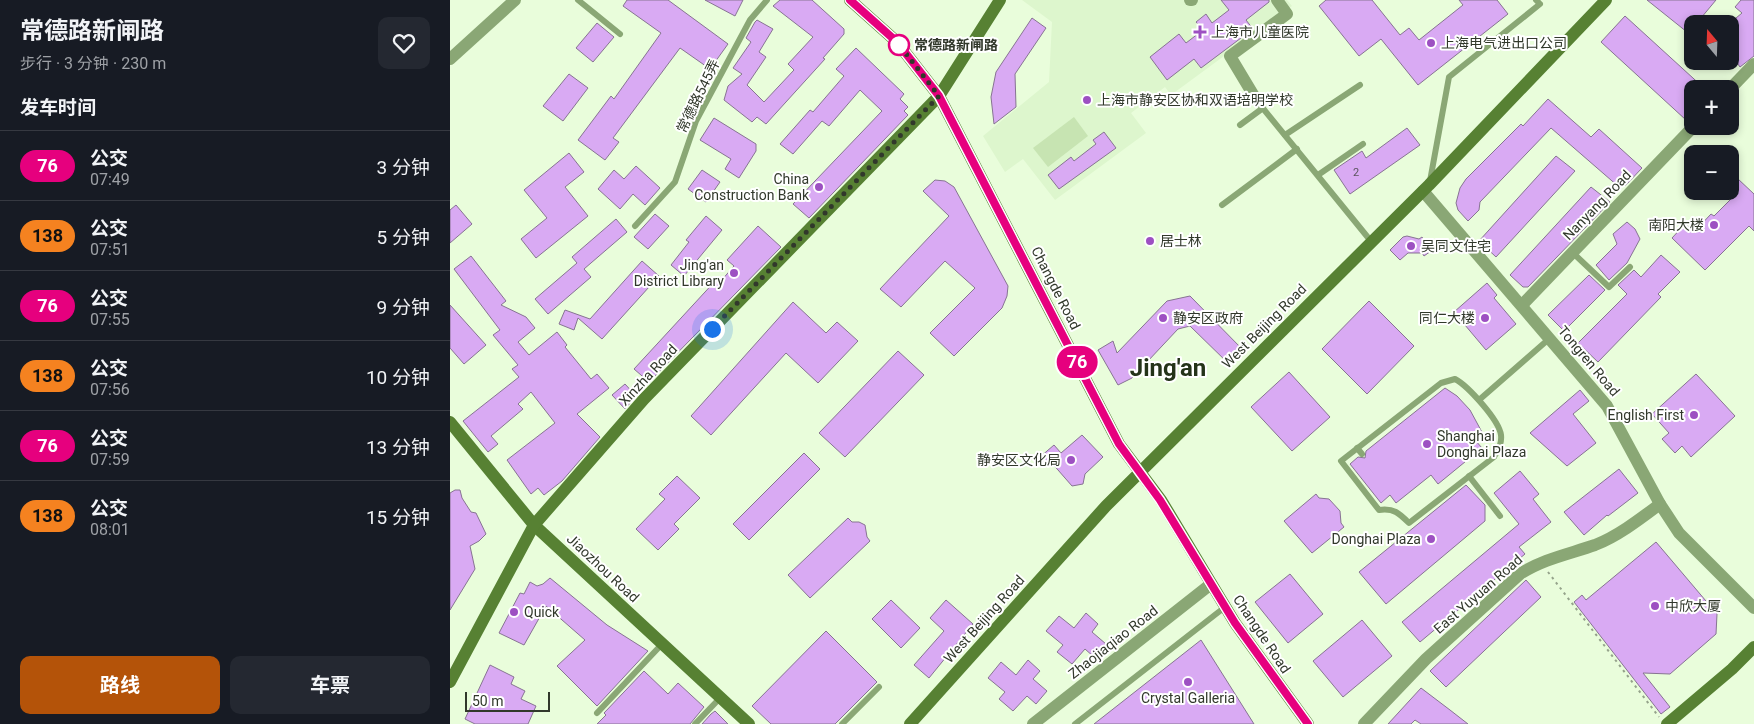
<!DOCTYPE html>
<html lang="zh">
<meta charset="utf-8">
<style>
:root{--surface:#171b24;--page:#242831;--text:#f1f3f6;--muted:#9ea1a6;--line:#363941;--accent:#b45309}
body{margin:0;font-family:Roboto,"Noto Sans SC",sans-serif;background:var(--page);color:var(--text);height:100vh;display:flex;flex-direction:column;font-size:19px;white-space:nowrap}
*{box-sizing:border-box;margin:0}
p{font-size:16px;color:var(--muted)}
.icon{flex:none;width:28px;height:28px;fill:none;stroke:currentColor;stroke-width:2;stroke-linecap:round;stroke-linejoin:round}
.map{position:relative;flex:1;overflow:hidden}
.panel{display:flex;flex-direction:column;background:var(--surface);width:450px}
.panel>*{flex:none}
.badge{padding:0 10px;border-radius:16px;font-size:18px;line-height:32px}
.needle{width:32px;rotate:341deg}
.controls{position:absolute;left:1234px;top:15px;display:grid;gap:10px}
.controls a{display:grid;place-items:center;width:55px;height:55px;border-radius:10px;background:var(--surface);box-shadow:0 2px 8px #0003;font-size:25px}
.scale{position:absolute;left:15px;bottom:12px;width:85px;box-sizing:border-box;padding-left:5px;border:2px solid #31382b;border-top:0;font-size:14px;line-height:18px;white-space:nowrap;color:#31382b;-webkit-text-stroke:4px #fff;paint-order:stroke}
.you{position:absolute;width:25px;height:25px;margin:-12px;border:4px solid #fff;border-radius:50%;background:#1a73e8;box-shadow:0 0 0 8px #1a73e833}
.map>.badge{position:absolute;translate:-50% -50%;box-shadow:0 0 0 2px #fff}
h2{padding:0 20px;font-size:19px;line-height:45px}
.round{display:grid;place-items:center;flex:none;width:52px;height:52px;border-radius:10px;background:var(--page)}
.overview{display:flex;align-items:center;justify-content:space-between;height:85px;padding:0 20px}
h1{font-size:24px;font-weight:700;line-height:38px}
.action{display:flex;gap:10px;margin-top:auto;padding:10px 20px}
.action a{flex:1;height:58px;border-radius:10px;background:var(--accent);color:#fff;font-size:20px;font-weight:700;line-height:58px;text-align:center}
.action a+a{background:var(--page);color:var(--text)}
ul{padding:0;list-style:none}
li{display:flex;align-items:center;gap:15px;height:70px;padding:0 20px;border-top:1px solid var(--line)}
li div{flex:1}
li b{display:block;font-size:19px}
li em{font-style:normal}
li .badge{min-width:55px;font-weight:700;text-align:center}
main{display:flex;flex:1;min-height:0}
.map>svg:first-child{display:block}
.built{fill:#ddf6cd}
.green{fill:#c7e4b2}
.building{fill:#d9aaf3;stroke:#877492}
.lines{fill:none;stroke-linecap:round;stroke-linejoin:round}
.path{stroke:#95a38b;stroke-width:2;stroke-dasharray:2.5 4;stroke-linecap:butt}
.lane{stroke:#8aa775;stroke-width:6}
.street{stroke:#8aa775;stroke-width:12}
.secondary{stroke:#578133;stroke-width:12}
.line-casing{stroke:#fff;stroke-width:11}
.line{stroke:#e6007e;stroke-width:8}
.walk{stroke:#31382b;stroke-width:5;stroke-dasharray:0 9}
.poi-dot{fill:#9d50c2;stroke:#fff;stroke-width:2}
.stop-dot{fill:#fff;stroke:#e6007e;stroke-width:2.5}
.labels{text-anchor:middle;stroke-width:4;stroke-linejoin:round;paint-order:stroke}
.number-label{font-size:11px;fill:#5b545d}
.poi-label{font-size:14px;fill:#31382b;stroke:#fff;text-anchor:start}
.stop-label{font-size:14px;font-weight:bold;fill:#31382b;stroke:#fff;text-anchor:start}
.street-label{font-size:14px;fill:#31382b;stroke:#fff}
.town-label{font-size:24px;font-weight:bold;fill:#243319;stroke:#fff}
</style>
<main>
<section class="panel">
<div class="overview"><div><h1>常德路新闸路</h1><p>步行 · 3 分钟 · 230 m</p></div><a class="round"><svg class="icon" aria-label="heart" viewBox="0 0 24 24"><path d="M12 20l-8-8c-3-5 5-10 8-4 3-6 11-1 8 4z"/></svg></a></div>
<h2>发车时间</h2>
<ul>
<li><span class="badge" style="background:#e6007e;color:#fff">76</span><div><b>公交</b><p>07:49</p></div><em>3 分钟</em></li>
<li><span class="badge" style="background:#f58220;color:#111">138</span><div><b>公交</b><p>07:51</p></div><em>5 分钟</em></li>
<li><span class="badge" style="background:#e6007e;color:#fff">76</span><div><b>公交</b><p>07:55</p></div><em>9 分钟</em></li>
<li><span class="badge" style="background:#f58220;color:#111">138</span><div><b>公交</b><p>07:56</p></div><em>10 分钟</em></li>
<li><span class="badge" style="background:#e6007e;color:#fff">76</span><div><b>公交</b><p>07:59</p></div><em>13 分钟</em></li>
<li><span class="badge" style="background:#f58220;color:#111">138</span><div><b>公交</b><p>08:01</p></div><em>15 分钟</em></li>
</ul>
<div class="action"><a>路线</a><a>车票</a></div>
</section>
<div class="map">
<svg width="1304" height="724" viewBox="0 0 1304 724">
<rect width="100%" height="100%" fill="#e9fddb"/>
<path class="built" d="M572 0H837L842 6 721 95 715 87 681 113 696 133 605 200 573 159 555 172 533 136 599 82 602 22Z"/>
<path class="green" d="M624 117 638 136 598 167 583 148Z"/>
<g class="building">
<path d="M177 0H218L278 44 260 69 230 48 163 138 169 142 155 160 128 140 161 96 164 99 211 33 173 6Z"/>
<path d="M255 0H293L285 16Z"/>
<path d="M330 0H362L394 29V34L373 58 375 59 316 124 307 117 302 122 274 100 278 86 292 74 283 68 301 42 296 38 305 22 307 20 323 29 309 52 316 57 297 85 314 102 344 70 338 64 363 37 323 6Z"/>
<path d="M771 0H819V2L796 20 803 29 751 68 744 59 717 80 700 57 729 34 736 43 753 30 746 22 756 14 762 23 779 10Z"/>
<path d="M876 0H922L950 35 959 28 969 40 1013 5 1009 0H1047L1058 14 968 85 931 39 909 56 869 6Z"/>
<path d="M1197 0H1266L1246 24H1242V36Z"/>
<path d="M1291 0H1304V56L1290 67 1280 53V23L1292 13 1285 7Z"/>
<path d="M1175 16 1255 89H1242V112L1236 120 1151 42Z"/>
<path d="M582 18 596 28 565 74 566 107 544 124 541 97 546 72Z"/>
<path d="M147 23 164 37 143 62 126 48Z"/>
<path d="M406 48 454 94 450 99 458 107 454 111 458 115 359 218 343 204 432 111 410 90 379 126 372 121 343 154 330 144 360 110 363 112 394 76 386 69Z"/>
<path d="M119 74 138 88 113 121 93 106Z"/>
<path d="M1098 99 1141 137 1149 129 1192 168 1176 185 1169 187 1101 128 1030 202 1029 210 1018 221 1008 210 1006 203 1010 188 1016 179 1071 124 1073 126Z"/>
<path d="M264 118 306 144V151L289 178 275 169 281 159 250 140Z"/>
<path d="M957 128 970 145 900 194 884 170 912 151 916 158Z"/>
<path d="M654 132 666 148 609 189 598 175 621 157 624 161 646 144 643 140Z"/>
<path d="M119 153 134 172 115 187 138 216 86 258 71 239 97 218 74 190Z"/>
<path d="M1106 156 1125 171 1046 257 1029 241Z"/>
<path d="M186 166 210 188 195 205 183 194 170 209 148 189 164 170 174 179Z"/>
<path d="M252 170 270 182 256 202 238 189Z"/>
<path d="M1287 178 1304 194V231L1299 226 1255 270 1222 238 1235 224 1244 232 1261 214 1264 216 1283 197 1280 194V185Z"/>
<path d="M485 180 495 181 504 187 558 286 557 296 552 308 504 356 480 333 525 288 495 261 451 307 430 289 499 216 473 191Z"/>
<path d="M1141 187 1160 202 1078 287H1073L1060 275Z"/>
<path d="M6 205 22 224 0 243V210Z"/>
<path d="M205 214 219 226 198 249 184 237Z"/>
<path d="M256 216 272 230 234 276 221 265 239 242 236 240Z"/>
<path d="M166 219 177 232 134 269 141 277 98 314 85 299 127 263 122 257Z"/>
<path d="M1177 222 1185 229 1190 239 1177 263 1159 280 1146 265 1167 244 1163 234Z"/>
<path d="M308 226 331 247 199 382 184 369 267 279 270 282 284 266 277 260Z"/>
<path d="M957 236 969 239 972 237 981 251 974 256 972 253H958L950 260 940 250 953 237Z"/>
<path d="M1211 255 1230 272 1208 294 1211 297 1148 362 1128 343 1177 294 1168 285 1184 270 1191 277Z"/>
<path d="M21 256 56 301 51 305 76 317 85 328 68 342 79 355 107 332 117 345 115 347 141 379 147 374 159 388 127 414 150 437 112 481 94 495 88 488 81 494 57 460 105 423 81 392 68 404 73 409 41 436 48 444 38 452 13 421 69 377 62 369 68 365 43 335 50 330 4 269Z"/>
<path d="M192 261 209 276 152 339 128 318 124 330 109 324 115 310 140 319Z"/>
<path d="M1139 275 1155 290 1114 331 1098 315Z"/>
<path d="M1037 283 1047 295 1044 298 1066 324 1036 350 1004 312Z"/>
<path d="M740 296 794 351 780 365 740 326 728 329 682 378 668 385 648 350 663 341 667 353 717 301Z"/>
<path d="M919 301 964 346 917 394 872 349Z"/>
<path d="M343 302 376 333 387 322 408 341 368 383 336 353 261 435 241 416Z"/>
<path d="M0 305 36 345 14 364 0 348Z"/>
<path d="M448 351 474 375 395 457 369 433Z"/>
<path d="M839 372 880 417 842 451 801 407Z"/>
<path d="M1246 374 1285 416 1241 457 1232 446 1225 453 1212 439 1219 433 1202 414Z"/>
<path d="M175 384 186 396 175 409 162 395Z"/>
<path d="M995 388 1007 396 1020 410 1033 434 1025 440 1032 448 988 484 981 475 946 503 940 495 931 503 900 464 908 457 915 458 916 451Z"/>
<path d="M1130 390 1139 401 1123 414 1146 443 1117 466 1080 433Z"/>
<path d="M632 435 653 457 635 474 633 484 622 486 601 462 596 465 590 457 604 445 611 453Z"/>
<path d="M354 453 370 469 299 540 283 524Z"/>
<path d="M1169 469 1188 493 1158 516 1157 515 1134 535 1114 512Z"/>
<path d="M1070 471 1089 494 1083 499 1101 522 1069 547 1075 554 970 642 952 622 1069 524 1044 493Z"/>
<path d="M227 476 250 498 224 524 229 529 208 550 186 529 215 499 209 494Z"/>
<path d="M1016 485 1035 505V521L936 604 909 572Z"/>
<path d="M5 490H10L12 498 21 512 26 513 36 534 29 541 20 546 25 569 0 610V493Z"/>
<path d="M866 494 869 498 879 499 890 511 891 523 894 527 862 553 834 521Z"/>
<path d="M398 518 402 522H409L415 525 417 537 420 541 360 598 338 575Z"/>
<path d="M1206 542 1267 614 1266 634 1220 674 1193 673 1220 707 1211 714 1124 602 1132 595 1136 600Z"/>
<path d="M840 574 873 614 838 643 805 602Z"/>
<path d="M100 578 157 625 198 651 147 706 107 666 135 640 96 606 74 645 49 633 70 593 74 594 80 582 87 586 93 584Z"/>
<path d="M1076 580 1091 597 996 687 980 671Z"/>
<path d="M441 600 470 628 451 648 422 619Z"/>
<path d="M496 600 523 624 479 678 464 665 494 631 480 618Z"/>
<path d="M636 613 648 624 642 632 656 644 644 657 635 649 622 664 607 652 613 645 596 631 609 616 624 628Z"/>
<path d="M912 620 942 656 893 697 863 661Z"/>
<path d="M376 631 427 682 385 724H321L302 706Z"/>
<path d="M751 640 804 724H644Z"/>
<path d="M578 660 590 671 583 679 597 691 586 704 577 696 563 711 549 699 555 692 538 678 551 662 566 675Z"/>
<path d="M40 665 64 677 61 684 75 691 71 699 86 706 78 724H25L15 719Z"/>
<path d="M194 671 218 694 228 683 254 707 240 724H147L156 715 154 713Z"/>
<path d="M971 688 1000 710 1018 724H971L965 720 961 724H938Z"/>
<path d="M265 711 278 724H252L261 714Z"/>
</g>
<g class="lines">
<path class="path" d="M1098 572 1209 717"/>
<g class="lane">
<path d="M128 0 170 34"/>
<path d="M807 101 920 240"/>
<path d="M790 125 813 108"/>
<path d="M835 135 910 85"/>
<path d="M868 175 913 144"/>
<path d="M980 181 999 77 1090 4 1086 0"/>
<path d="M772 205 847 149"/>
<path d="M185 226 225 182 246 121 300 20 317 0"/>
<path d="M1122 252 1159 287 1180 267"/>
<path d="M1005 379C1018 386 1049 420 1051 435 1052 444 1048 450 1044 457L959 523C949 513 944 508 929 510L891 461 991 383Z"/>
<path d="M1029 400 1100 338"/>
<path d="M907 448 912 454"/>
<path d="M1019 476 1050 516"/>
<path d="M147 713 213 643"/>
<path d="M245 724 271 697"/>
<path d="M392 724 429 687"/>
<path d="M625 724 775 607"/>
</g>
<g class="street">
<path d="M740 0H742"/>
<path d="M0 59 65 0"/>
<path d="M1280 89 1304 64"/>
<path d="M807 101 780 56 837 14 827 0"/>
<path d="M973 191 1157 406 1210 504 1229 533 1304 608"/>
<path d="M1072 305 1244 126"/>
<path d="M583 724 761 584"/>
<path d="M914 724 976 659 1070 574C1093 559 1119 554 1145 545 1168 536 1190 519 1210 504"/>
</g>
<g class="secondary">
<path d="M400 0 447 42 489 96 669 444 711 500 785 623 858 724"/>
<path d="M0 422 84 525 299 724"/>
<path d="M0 682 84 525 194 399 489 96 550 0"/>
<path d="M460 724 656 506 979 185 1156 0"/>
<path d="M1217 724 1282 669 1304 647"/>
</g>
</g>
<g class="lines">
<defs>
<path id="line" d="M400 0 447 42 489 96 669 444 710 500 785 623 858 724"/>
</defs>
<use href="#line" class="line-casing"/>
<use href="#line" class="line"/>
<path class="walk" d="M262 329 489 96 447 42 449 45"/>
</g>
<g class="poi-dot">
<path d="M747.5 24.5h5v5h5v5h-5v5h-5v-5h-5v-5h5z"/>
<circle cx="981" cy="43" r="5"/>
<circle cx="637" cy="100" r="5"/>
<circle cx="369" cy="187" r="5"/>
<circle cx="1264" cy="225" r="5"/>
<circle cx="700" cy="241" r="5"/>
<circle cx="961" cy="246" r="5"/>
<circle cx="284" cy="273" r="5"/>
<circle cx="713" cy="318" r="5"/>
<circle cx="1035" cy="318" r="5"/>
<circle cx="1244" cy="415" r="5"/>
<circle cx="977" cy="444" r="5"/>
<circle cx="621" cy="460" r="5"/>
<circle cx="981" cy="539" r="5"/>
<circle cx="1205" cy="606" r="5"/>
<circle cx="64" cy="612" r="5"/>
<circle cx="738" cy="682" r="5"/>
</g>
<circle class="stop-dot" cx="449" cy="45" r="10"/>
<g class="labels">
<g class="number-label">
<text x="906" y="176">2</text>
</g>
<g class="poi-label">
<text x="761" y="37">上海市儿童医院</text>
<text x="991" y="48">上海电气进出口公司</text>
<text x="647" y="105">上海市静安区协和双语培明学校</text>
<text x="359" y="184" text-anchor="end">China<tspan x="359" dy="16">Construction Bank</tspan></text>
<text x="1254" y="230" text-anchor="end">南阳大楼</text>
<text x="710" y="246">居士林</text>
<text x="971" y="251">吴同文住宅</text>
<text x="274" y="270" text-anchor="end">Jing'an<tspan x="274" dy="16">District Library</tspan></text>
<text x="723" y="323">静安区政府</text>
<text x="1025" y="323" text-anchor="end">同仁大楼</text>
<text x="1234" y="420" text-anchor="end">English First</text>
<text x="987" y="441">Shanghai<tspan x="987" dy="16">Donghai Plaza</tspan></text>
<text x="611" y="465" text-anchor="end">静安区文化局</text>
<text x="971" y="544" text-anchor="end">Donghai Plaza</text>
<text x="1215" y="611">中欣大厦</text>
<text x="74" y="617">Quick</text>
<text x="738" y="703" text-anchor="middle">Crystal Galleria</text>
</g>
<g class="stop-label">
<text x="464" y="50">常德路新闸路</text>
</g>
<g class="street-label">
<text transform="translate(248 96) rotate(-64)" y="5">常德路545弄</text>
<text transform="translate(1147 205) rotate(-46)" y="5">Nanyang Road</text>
<text transform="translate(606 288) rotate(63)" y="5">Changde Road</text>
<text transform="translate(814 326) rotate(-45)" y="5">West Beijing Road</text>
<text transform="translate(1139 361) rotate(50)" y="5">Tongren Road</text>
<text transform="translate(198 375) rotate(-47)" y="5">Xinzha Road</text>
<text transform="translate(153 568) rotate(43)" y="5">Jiaozhou Road</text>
<text transform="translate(1028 594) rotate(-41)" y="5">East Yuyuan Road</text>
<text transform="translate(534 619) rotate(-48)" y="5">West Beijing Road</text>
<text transform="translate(812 634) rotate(56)" y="5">Changde Road</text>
<text transform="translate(663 642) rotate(-38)" y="5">Zhaojiaqiao Road</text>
</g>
<g class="town-label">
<text x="718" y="376">Jing'an</text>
</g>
</g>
</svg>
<div class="controls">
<a><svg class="needle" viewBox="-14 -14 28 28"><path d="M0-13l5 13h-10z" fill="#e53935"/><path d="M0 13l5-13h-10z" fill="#9ea1a6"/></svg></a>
<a>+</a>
<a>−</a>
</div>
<div class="scale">50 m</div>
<div class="you" style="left:262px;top:329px"></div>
<b class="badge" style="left:627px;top:362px;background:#e6007e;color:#fff">76</b>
</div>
</main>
